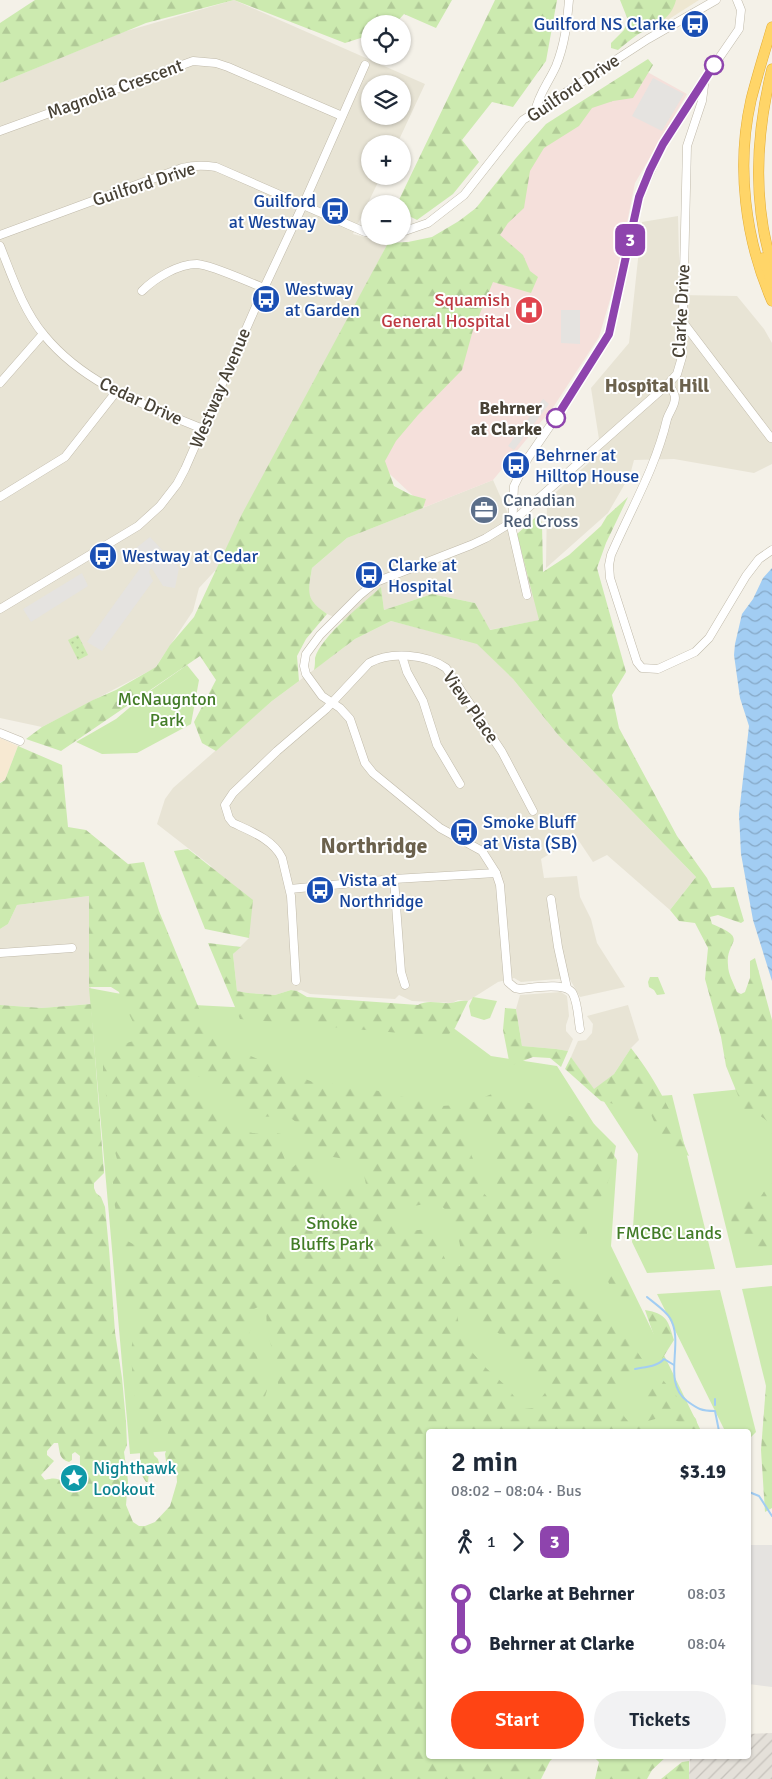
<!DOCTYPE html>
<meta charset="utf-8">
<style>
:root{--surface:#fff;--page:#f2f2f3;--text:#1f2937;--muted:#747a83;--accent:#ff4414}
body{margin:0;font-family:Signika,sans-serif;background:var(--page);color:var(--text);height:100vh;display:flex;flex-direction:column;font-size:19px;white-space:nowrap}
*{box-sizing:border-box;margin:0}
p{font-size:16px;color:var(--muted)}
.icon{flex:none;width:28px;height:28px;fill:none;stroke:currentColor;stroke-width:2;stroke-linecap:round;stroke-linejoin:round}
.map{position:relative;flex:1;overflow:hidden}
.side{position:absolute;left:426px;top:1429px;width:325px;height:330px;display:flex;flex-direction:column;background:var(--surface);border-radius:5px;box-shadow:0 1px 4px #0004}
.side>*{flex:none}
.badge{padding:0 10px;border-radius:8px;font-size:18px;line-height:32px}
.buttons{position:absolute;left:361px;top:15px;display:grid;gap:10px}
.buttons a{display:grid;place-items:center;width:50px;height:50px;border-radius:50%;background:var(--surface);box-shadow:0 1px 4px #0004;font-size:25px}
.map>.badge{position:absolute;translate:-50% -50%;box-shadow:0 0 0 2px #fff}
.legs{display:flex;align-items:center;gap:8px;height:55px;padding:0 25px;font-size:16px}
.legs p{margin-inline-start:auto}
.headline{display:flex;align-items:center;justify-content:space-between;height:85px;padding:0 25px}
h1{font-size:28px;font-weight:600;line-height:38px}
.button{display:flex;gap:10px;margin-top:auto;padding:10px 25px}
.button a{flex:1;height:58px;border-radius:30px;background:var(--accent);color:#fff;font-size:20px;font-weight:600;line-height:58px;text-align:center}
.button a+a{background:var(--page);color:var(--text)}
ul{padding:0 25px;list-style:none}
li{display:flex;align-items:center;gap:18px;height:50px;font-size:19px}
li i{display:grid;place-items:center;width:8px;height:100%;margin:0 6px;background:currentColor}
li i::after{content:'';width:12px;height:12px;margin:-6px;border:4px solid;border-radius:50%;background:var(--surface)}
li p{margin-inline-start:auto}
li:first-child i{background:linear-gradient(#0000 50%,currentColor 0)}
li:last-child i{background:linear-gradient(currentColor 50%,#0000 0)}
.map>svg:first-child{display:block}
.residential{fill:#e8e4d5;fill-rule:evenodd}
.commercial{fill:#f7e9d2}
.industrial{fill:url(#industrial-furrows)}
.education{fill:#eee7d1}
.medical{fill:#f5e0db}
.green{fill:#cceaaf}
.forest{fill:url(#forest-firs);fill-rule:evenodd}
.garden{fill:url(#garden-dots)}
.parking{fill:#e5e3e0}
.water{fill:url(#water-waves)}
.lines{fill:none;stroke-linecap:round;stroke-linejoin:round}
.stream{stroke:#a2cdf3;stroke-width:2}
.minor-casing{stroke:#c0baaa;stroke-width:9}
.highway-casing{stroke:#e3ac33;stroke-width:11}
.minor{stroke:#fff;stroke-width:8}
.highway{stroke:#ffd568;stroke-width:10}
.line-1-casing{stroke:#fff;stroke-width:11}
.line-1{stroke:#8e44ad;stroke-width:8}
.stop-1-dot{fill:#fff;stroke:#8e44ad;stroke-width:2.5}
.labels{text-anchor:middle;stroke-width:4;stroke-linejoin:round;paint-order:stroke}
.transit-label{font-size:18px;fill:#164399;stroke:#fff;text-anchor:start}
.street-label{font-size:18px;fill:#484236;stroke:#fff}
.health-label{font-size:18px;fill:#be3a42;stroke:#fff;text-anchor:end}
.stop-label{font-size:18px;font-weight:bold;fill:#484236;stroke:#fff;text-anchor:end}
.service-label{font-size:18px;fill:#4e5e75;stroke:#fff;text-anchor:start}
.park-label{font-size:18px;fill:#427c27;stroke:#fff}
.culture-label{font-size:18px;fill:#0d838f;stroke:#fff;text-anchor:start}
.neighbourhood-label{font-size:19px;font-weight:bold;fill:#6b614d;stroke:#fff}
.district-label{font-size:22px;font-weight:bold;fill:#6b614d;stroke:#fff}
</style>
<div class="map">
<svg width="772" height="1779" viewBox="0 0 772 1779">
<defs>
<pattern id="industrial-furrows" width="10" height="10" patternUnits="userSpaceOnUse" patternTransform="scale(1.25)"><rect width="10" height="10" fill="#e4e0d9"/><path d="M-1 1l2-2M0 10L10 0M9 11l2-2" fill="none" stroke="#c5c1bb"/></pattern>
<pattern id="forest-firs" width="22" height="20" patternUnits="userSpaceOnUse" patternTransform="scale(1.25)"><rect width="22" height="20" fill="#cceaaf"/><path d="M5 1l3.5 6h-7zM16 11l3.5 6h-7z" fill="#b1ca97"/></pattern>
<pattern id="garden-dots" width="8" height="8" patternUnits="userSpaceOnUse" patternTransform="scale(1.25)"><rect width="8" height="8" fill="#cceaaf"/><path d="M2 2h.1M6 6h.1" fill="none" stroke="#b1ca97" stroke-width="1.8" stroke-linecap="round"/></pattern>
<pattern id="water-waves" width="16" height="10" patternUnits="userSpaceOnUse" patternTransform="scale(1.25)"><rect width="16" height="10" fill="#a2cdf3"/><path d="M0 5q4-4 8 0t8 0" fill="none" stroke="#86a8c6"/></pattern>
</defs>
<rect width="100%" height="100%" fill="#f4f1e8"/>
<g class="residential">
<path d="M234 0 425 84 397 144H370V176H381L353 234 388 243 290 430 250 533 199 588 193 611 155 668 42 727 0 718V83L123 32ZM370 84H402V116H370Z"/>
<path d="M678 216 680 295 737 296 764 329 772 343V464L754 473 674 459 634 460 630 475 608 513 546 568 547 500 601 452 591 388 629 343 642 222Z"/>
<path d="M493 480 517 534 540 620 489 630 475 603 432 594 384 610 381 588 344 621 327 614 314 606 308 592 312 568 347 538Z"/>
<path d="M391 621 477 643 513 679 559 736 696 877 670 910 607 855 593 862 577 838 541 859 544 878 577 876 580 897 591 919 597 943 625 987 580 997 569 978 521 982 514 978 498 982 468 1001 458 1000 452 1003 412 1001 399 995 395 999 310 994 301 990 297 991 291 990 275 995 248 993 237 991 233 954 249 938 211 866 157 824 165 799 173 788 272 701 355 639Z"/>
<path d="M89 896 91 1004 42 1008 0 1005V929L8 924 17 905Z"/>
<path d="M561 992 567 996 569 1016 566 1025V1031L573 1039 568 1051 556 1049 522 1046 516 1009 520 995Z"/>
<path d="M628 1005 639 1040 631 1048 614 1074 594 1090 571 1057 578 1041 586 1040 592 1033 593 1024 587 1016Z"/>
</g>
<path class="commercial" d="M0 738 18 746 5 780 0 782Z"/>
<path class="industrial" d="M772 1733V1779H689L690 1756H749V1734Z"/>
<path class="education" d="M650 0H699L655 28Z"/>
<path class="medical" d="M642 69 687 94 635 183 615 283 599 337 554 406 493 480 425 507 378 463 513 180 558 130Z"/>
<g class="green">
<path d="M187 665 199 680 191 724 137 753 102 754 76 742 116 719 147 693Z"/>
<path d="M650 977H658L665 994 657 995 654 990 649 987 648 982Z"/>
<path d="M89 988 175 1004 386 1015 444 1021 491 1056 557 1066 617 1160 611 1246 701 1431H429L130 1454Z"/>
<path d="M473 997 497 1001 490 1018 484 1020 471 1016 469 1006Z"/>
<path d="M772 1086V1265L736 1268 693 1094Z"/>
<path d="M672 1095 715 1269 647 1273 632 1242 638 1154 603 1100Z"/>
<path d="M772 1286V1398H769L742 1289Z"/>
<path d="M720 1290 756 1432 749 1439V1431H725L657 1294Z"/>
</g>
<g class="forest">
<path d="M35 0H234L146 23 0 83V23Z"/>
<path d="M234 0H452L436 28 404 14 395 24H370V35L345 43Z"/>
<path d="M495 0H557L546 61 513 107 492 102 462 140 479 162 453 194 417 220 403 213 402 204H397Z"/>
<path d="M620 0H676C671 21 653 25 637 35 630 40 624 45 618 50L611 48V43L624 30 628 20Z"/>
<path d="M648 59 653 65 633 98 613 101 592 108 579 126 544 148 530 171 524 208 508 223 500 235 523 255 530 271 538 277 531 293 493 282 473 330 462 370 418 415 396 441 385 461 394 486 411 495 426 499 423 508 347 538 312 568C308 593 305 599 327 614L306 639 297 656 299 681 272 701 216 751 202 743 194 722 216 680 200 656 61 751 26 739 42 727 93 700 116 690 156 667 170 645 194 617 242 514 388 243 408 242 432 237 459 221 476 208 516 158 546 124Z"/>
<path d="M628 497 606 543 597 568 626 672 612 695 619 728 677 836 707 878 712 888 734 887 744 921 741 923 718 915 710 917 712 924C751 940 725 940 728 965 728 974 734 984 737 992L741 994 745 992 750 978V961L755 958 772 1020V1139L763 1133 767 1121 758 1114 746 1115 726 1066 721 1037 705 979 708 948 695 923 679 921 670 910 696 877 559 736 513 679 477 644 391 621 355 639 314 670C315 666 315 662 315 658 321 636 364 603 381 587L384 610 432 594 475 603 490 630 539 620 517 534 538 515 542 523 543 572 569 555 601 526 607 516Z"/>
<path d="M18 746 62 765 68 827 86 830 128 864 144 862 159 911 209 1033 236 1050 315 1083 353 1085 442 1106 468 1104 494 1093 511 1097 594 1124 616 1146 610 1177 587 1229V1238L533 1231 525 1243 537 1256 567 1250 571 1257 540 1281 566 1279 597 1306 608 1325 620 1326 644 1362 628 1376 616 1381C616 1398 619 1416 634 1426 648 1415 647 1406 646 1390L662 1379 696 1419 699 1431H689L681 1423 666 1416 648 1421 643 1431H429V1756H555L550 1761 541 1779H0V1005L42 1008 91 1004 104 1173 94 1183V1188L96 1193 101 1197 105 1207 109 1249 115 1332 122 1378 126 1422 127 1445 124 1452 128 1481 126 1505 133 1522 139 1526H145L155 1522 170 1506 177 1482 176 1466 174 1462 170 1464 166 1461 165 1454 168 1445 166 1440 171 1421 168 1417H166L150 1431 154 1455 158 1459 159 1463 156 1467 149 1471 148 1482H146L141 1474 140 1464V1432L133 1384 131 1353 133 1335C147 1321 139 1309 125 1299L122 1285 124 1259 117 1247 119 1240 124 1239 140 1248C144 1242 140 1235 138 1229L129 1225 116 1212 113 1195V1170L117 1159 111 1137 103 1070V1057L110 1054 118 1046 133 1041 136 1028 129 1014 123 1010 119 992 111 987H89V896L17 905 8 924 0 929V783L5 780ZM206 1076 217 1080 245 1111 256 1117 288 1116 296 1122C299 1136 306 1157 293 1167L287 1165 281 1149 284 1135C273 1130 261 1136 249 1132 235 1127 191 1095 189 1081L193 1077ZM473 1118C477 1120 483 1123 486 1127 497 1145 497 1179 496 1200L491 1201 479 1188 476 1167 463 1133 466 1120ZM333 1157C359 1161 362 1162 367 1189L363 1192 349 1187 324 1188C318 1178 316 1172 319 1159ZM428 1203C431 1203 437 1204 440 1205 454 1213 465 1252 460 1266L453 1267C437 1257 443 1232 425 1230 417 1229 408 1232 400 1233L397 1226C402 1207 411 1207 428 1203ZM262 1305 266 1306 267 1333 277 1363 278 1387 273 1414 267 1411 264 1400 267 1390 264 1376 256 1354 249 1347 247 1338 252 1327V1313L254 1309ZM460 1311 483 1328 493 1330 503 1336 526 1368 545 1387V1393L533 1408 524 1409 506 1386 486 1368 464 1343 458 1320V1313ZM54 1443H58C60 1453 59 1459 69 1462L72 1460V1454L75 1452 80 1456C79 1468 85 1485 70 1489 62 1480 58 1476 45 1480L41 1475 54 1461 47 1455V1451Z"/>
<path d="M188 849 253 900 249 938 205 929 174 851Z"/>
<path d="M208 943 241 947 233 954 237 991 248 993 275 995 291 990 297 991 307 997 418 1005C428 999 440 1004 451 1003 457 1002 461 1000 468 1001L455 1028 446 1037 240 1019Z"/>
<path d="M505 1008 516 1009 522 1046 556 1049 568 1051 561 1067 550 1058 533 1057 510 1066 503 1030Z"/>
<path d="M631 1048C659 1084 673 1115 689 1156L665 1147 650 1112 601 1101 565 1069 571 1057 594 1089 614 1074Z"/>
<path d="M772 1180V1196L767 1213 772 1212V1248L750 1246 739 1233 731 1229 732 1201 759 1199Z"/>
<path d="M607 1271 610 1272 622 1287H628L632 1294 628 1298 620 1301C614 1293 605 1281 607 1271Z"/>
<path d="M772 1308V1508L765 1512 761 1450Z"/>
<path d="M645 1310C667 1314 668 1320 674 1340L662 1359Z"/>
<path d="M593 1756H667L652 1770 647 1779H595L599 1762Z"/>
<path d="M689 1761V1779H661L682 1762Z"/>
</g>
<path class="garden" d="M78 635 88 655 78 660 68 640Z"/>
<g class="parking">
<path d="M653 78 684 94 662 131 632 116Z"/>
<path d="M561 310H580V344L561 343Z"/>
<path d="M543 399 549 404 514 450 508 446Z"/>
<path d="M150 537 179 568 175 588 163 586 151 567 149 572 153 581 102 651 87 642 141 567 131 552Z"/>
<path d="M82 573 88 586 31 622 23 609Z"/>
<path d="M749 1545H772V1687L749 1684Z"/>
</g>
<path class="water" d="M772 568V981L753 920 741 854 739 814 749 726 740 698 734 655 735 644 742 614 753 599 763 578Z"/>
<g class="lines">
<g class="stream">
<path d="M647 1297C654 1303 665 1310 670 1318 685 1343 661 1381 687 1401 698 1409 701 1411 715 1411L719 1431"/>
<path d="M635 1369C644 1367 657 1367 664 1359L674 1365"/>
<path d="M715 1405V1399"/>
<path d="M749 1492 759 1496 772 1516"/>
</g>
<defs>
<g id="minor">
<path d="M535 112C538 95 549 82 556 66 565 44 567 23 569 0"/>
<path d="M0 131 193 61 216 63 228 67 342 116"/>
<path d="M402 232 428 223 464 195 523 120 648 39 716 0"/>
<path d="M0 235 182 168C194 165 204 165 216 167L365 232H370"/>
<path d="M0 246C12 276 23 310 44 335 85 385 145 405 203 429"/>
<path d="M142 291C155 278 178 264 197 264 212 265 248 282 264 288"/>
<path d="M682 321 771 438"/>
<path d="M0 383 43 334"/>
<path d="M668 384C671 388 675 393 675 398 675 406 669 412 667 419 656 467 630 511 611 555L609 565 610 578 637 662 642 668 658 669 695 652 709 638 746 576 759 559 772 550"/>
<path d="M0 497 65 457 116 392"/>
<path d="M527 595 512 530 514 486 528 458 565 404 609 334 639 197 663 144 695 93 739 29 741 10 737 0"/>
<path d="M0 609 138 526 160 506 177 484 185 469 264 288 303 205 365 65"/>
<path d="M402 656 407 672 423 701 437 745 460 784"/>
<path d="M0 733 20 741"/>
<path d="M496 873 500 885 508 982 515 988 520 989C532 988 567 981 573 994 578 1004 578 1018 580 1029"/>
<path d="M394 879 401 972 405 985"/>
<path d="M290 889 394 879 496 873 482 851 440 828 373 773 365 763 350 719 340 708 322 696 306 674 304 666 306 654 320 635 360 595 376 582 471 545 486 538 512 522 668 384 677 374 682 357 687 146 702 101 705 78"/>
<path d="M551 899 558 947 567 988"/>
<path d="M0 953 72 948"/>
<path d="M296 981 291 896 282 858C273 839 250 831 233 823L229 818 225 805 233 793 277 751 326 709 369 663C391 651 426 654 446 668L502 752 533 811"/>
</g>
<g id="highway">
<path d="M772 27C765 51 757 76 751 100 736 166 745 239 772 301"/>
<path d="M772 69C756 134 752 200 772 265"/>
<path d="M763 258 772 283"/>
</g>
</defs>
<use href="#minor" class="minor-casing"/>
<use href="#highway" class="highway-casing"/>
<use href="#minor" class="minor"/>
<use href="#highway" class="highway"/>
</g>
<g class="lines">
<defs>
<path id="line-1" d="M556 418 609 334 639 197 650 170 663 144 714 65"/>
</defs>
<use href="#line-1" class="line-1-casing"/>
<use href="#line-1" class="line-1"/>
</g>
<defs>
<symbol id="bus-disc" viewBox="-11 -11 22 22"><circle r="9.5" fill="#1a4fb4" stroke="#fff"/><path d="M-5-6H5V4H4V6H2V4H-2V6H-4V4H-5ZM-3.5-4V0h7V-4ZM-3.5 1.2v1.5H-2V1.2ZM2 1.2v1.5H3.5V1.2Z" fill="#fff"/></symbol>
<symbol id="hospital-disc" viewBox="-11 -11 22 22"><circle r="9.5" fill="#e0444e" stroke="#fff"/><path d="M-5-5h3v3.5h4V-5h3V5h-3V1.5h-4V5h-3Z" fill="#fff"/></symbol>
<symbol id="office-disc" viewBox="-11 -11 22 22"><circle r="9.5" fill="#5c6f8a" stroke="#fff"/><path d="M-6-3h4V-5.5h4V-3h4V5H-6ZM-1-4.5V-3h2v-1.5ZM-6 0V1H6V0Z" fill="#fff"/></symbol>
<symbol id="sight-disc" viewBox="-11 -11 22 22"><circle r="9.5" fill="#0f9aa8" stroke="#fff"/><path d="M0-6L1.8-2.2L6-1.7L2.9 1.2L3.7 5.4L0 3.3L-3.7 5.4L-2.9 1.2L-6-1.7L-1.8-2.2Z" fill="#fff"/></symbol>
</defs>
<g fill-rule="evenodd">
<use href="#bus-disc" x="679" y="8" width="32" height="32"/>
<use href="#bus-disc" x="319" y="195" width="32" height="32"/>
<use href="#bus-disc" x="250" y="283" width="32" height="32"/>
<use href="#hospital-disc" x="513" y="294" width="32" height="32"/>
<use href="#bus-disc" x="500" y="449" width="32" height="32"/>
<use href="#office-disc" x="468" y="494" width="32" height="32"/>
<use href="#bus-disc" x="87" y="540" width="32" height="32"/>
<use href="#bus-disc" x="353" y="559" width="32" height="32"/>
<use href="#bus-disc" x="448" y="816" width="32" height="32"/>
<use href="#bus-disc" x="304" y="874" width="32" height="32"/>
<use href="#sight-disc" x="58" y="1462" width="32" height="32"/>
</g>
<g class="stop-1-dot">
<circle cx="714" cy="65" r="9"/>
<circle cx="556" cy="418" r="9"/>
</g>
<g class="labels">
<g class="transit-label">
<text x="676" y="30" text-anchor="end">Guilford NS Clarke</text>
<text x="316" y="207" text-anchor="end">Guilford<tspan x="316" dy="21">at Westway</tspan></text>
<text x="285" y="295">Westway<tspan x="285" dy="21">at Garden</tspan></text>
<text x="535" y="461">Behrner at<tspan x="535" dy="21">Hilltop House</tspan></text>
<text x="122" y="562">Westway at Cedar</text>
<text x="388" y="571">Clarke at<tspan x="388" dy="21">Hospital</tspan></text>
<text x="483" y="828">Smoke Bluff<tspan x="483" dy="21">at Vista (SB)</tspan></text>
<text x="339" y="886">Vista at<tspan x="339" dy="21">Northridge</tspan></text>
</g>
<g class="street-label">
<text transform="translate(573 88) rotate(-34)" y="6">Guilford Drive</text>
<text transform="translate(115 89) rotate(-20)" y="6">Magnolia Crescent</text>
<text transform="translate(144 184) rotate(-18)" y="6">Guilford Drive</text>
<text transform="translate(681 311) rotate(-87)" y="6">Clarke Drive</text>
<text transform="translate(220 388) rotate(-67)" y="6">Westway Avenue</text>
<text transform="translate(141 401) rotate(25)" y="6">Cedar Drive</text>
<text transform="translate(471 707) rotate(55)" y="6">View Place</text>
</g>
<g class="health-label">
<text x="510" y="306">Squamish<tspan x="510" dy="21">General Hospital</tspan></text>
</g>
<g class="stop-label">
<text x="542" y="414">Behrner<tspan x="542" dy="21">at Clarke</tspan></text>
</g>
<g class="service-label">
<text x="503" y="506">Canadian<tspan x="503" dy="21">Red Cross</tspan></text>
</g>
<g class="park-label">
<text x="167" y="705">McNaugnton<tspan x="167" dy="21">Park</tspan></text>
<text x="332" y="1229">Smoke<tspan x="332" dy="21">Bluffs Park</tspan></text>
<text x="669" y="1239">FMCBC Lands</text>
</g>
<g class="culture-label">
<text x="93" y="1474">Nighthawk<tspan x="93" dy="21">Lookout</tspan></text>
</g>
<g class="neighbourhood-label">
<text x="657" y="392">Hospital Hill</text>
</g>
<g class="district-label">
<text x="374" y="853">Northridge</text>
</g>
</g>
</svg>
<div class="buttons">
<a><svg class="icon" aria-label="locate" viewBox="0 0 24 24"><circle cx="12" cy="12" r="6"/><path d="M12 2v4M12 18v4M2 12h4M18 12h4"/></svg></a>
<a><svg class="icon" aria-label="layers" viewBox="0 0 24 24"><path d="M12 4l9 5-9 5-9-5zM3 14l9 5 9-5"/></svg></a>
<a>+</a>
<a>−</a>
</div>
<b class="badge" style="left:630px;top:240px;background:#8e44ad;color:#fff">3</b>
<section class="side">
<div class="headline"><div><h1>2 min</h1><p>08:02 – 08:04 · Bus</p></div><b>$3.19</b></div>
<div class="legs"><svg class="icon" aria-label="walk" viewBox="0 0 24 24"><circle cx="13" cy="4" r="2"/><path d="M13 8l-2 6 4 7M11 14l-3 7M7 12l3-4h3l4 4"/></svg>1<svg class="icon" aria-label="forward" viewBox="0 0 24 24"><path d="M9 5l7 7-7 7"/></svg><b class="badge" style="background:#8e44ad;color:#fff">3</b></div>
<ul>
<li><i style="color:#8e44ad"></i><b>Clarke at Behrner</b><p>08:03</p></li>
<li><i style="color:#8e44ad"></i><b>Behrner at Clarke</b><p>08:04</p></li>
</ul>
<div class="button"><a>Start</a><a>Tickets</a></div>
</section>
</div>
